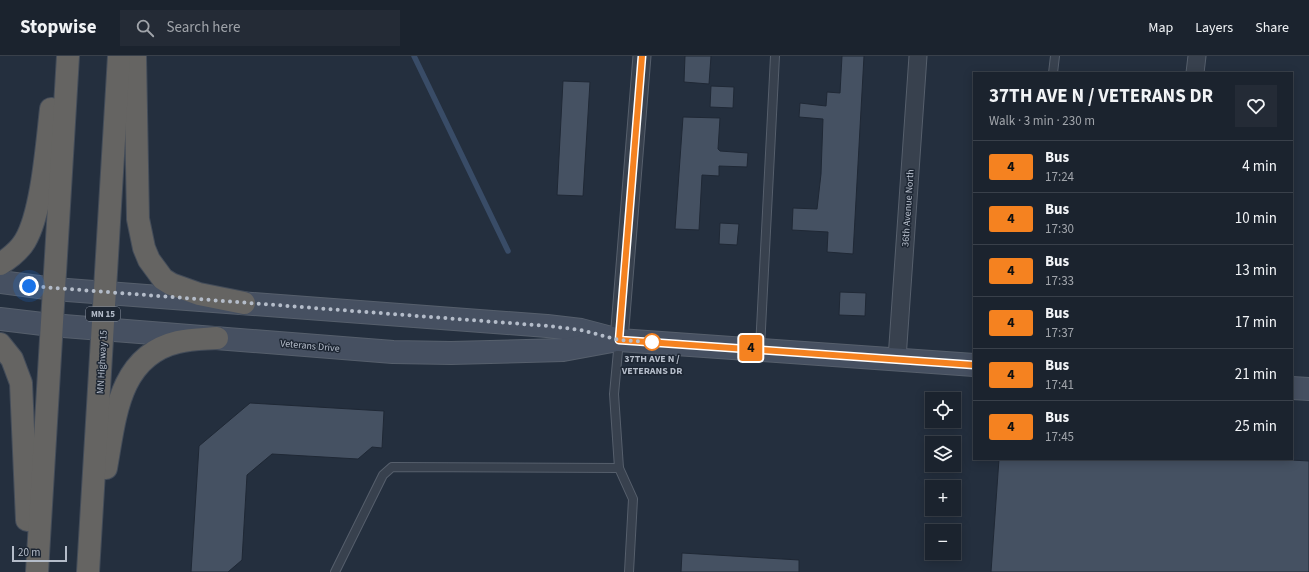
<!DOCTYPE html>
<meta charset="utf-8">
<style>
:root{--surface:#1b232e;--page:#242b36;--text:#f1f3f6;--muted:#a0a4aa;--line:#39404a}
body{margin:0;font-family:"Source Sans 3",sans-serif;background:var(--page);color:var(--text);height:100vh;display:flex;flex-direction:column;font-size:15px;white-space:nowrap}
*{box-sizing:border-box;margin:0}
p{font-size:13px;color:var(--muted)}
.icon{flex:none;width:22px;height:22px;fill:none;stroke:currentColor;stroke-width:2;stroke-linecap:round;stroke-linejoin:round}
.map{position:relative;flex:1;overflow:hidden}
.sheet{position:absolute;left:973px;top:16px;width:320px;height:388px;display:flex;flex-direction:column;background:var(--surface);border-radius:0px;box-shadow:0 2px 10px #0003,0 0 0 1px var(--line)}
.sheet>*{flex:none}
.badge{padding:0 8px;border-radius:3px;font-size:14px;line-height:26px}
.fabs{position:absolute;left:925px;top:336px;display:grid;gap:8px}
.fabs a{display:grid;place-items:center;width:36px;height:36px;border-radius:0px;background:var(--surface);box-shadow:0 2px 10px #0003,0 0 0 1px var(--line);font-size:20px}
.scale{position:absolute;left:12px;bottom:10px;width:55px;box-sizing:border-box;padding-left:4px;border:2px solid #b4bcc9;border-top:0;font-size:11px;line-height:14px;white-space:nowrap;color:#b4bcc9;-webkit-text-stroke:3px #1d2633;paint-order:stroke}
.you{position:absolute;width:20px;height:20px;margin:-10px;border:3px solid #fff;border-radius:50%;background:#1a73e8;box-shadow:0 0 0 6px #1a73e833}
.map>.badge{position:absolute;translate:-50% -50%;box-shadow:0 0 0 2px #fff}
.round{display:grid;place-items:center;flex:none;width:42px;height:42px;border-radius:0px;background:var(--page)}
.headline{display:flex;align-items:center;justify-content:space-between;height:68px;padding:0 16px}
h1{font-size:19px;font-weight:700;line-height:30px}
ul{padding:0;list-style:none}
li{display:flex;align-items:center;gap:12px;height:52px;padding:0 16px;border-top:1px solid var(--line)}
li div{flex:1}
li b{display:block;font-size:15px}
li em{font-style:normal}
li .badge{min-width:44px;font-weight:700;text-align:center}
header{display:flex;align-items:center;gap:24px;box-sizing:border-box;height:56px;padding:0 20px;background:var(--surface);border-bottom:1px solid var(--line)}
header strong{font-size:19px}
nav{display:flex;gap:22px;margin-inline-start:auto;font-size:14px}
.search{width:280px;height:36px;background:var(--page);display:flex;align-items:center;gap:10px;box-sizing:border-box;padding:0 14px;border-radius:0px;color:var(--muted);font-size:15px}
.map>svg:first-child{display:block}
.lines{fill:none;stroke-linecap:round;stroke-linejoin:round}
.stream{stroke:#394c67;stroke-width:5.5}
.building{fill:#455162;stroke:#1f2835}
.service-casing{stroke:#565f6c;stroke-width:10}
.minor-casing{stroke:#565f6c;stroke-width:19}
.secondary-casing{stroke:#565f6c;stroke-width:24}
.trunk-casing{stroke:#434c59;stroke-width:24}
.service{stroke:#38414e;stroke-width:8}
.minor{stroke:#38414e;stroke-width:17}
.secondary{stroke:#465061;stroke-width:22}
.trunk{stroke:#656462;stroke-width:22}
.line-casing{stroke:#fff;stroke-width:9}
.line{stroke:#f58220;stroke-width:6}
.walk{stroke:#b4bcc9;stroke-width:4;stroke-dasharray:0 7.2}
.stop-dot{fill:#fff;stroke:#f58220;stroke-width:2}
.labels{text-anchor:middle;stroke-width:3;stroke-linejoin:round;paint-order:stroke}
.shield{fill:#1d2633;stroke:#878f9c;stroke-width:1}
.shield-label{font-size:9px;font-weight:bold;fill:#b4bcc9}
.street-label{font-size:10px;fill:#b4bcc9;stroke:#1d2633}
.stop-label{font-size:10px;font-weight:bold;fill:#b4bcc9;stroke:#1d2633}
</style>
<header>
<strong>Stopwise</strong>
<div class="search"><svg class="icon" aria-label="search" viewBox="0 0 24 24"><circle cx="10" cy="10" r="6"/><path d="M15 15l6 6"/></svg>Search here</div>
<nav><a>Map</a><a>Layers</a><a>Share</a></nav>
</header>
<div class="map">
<svg width="1309" height="516" viewBox="0 0 1309 516">
<rect width="100%" height="100%" fill="#242f3e"/>
<g class="lines">
<path class="stream" d="M414 0 508 195"/>
</g>
<g class="building">
<path d="M685 0H711L709 28 684 26Z"/>
<path d="M842 0H864L853 198 827 196 828 176 792 174 793 152 817 153 821 118 823 63 799 61 800 47 826 50 827 36 840 37Z"/>
<path d="M563 25 590 26 583 140 557 139Z"/>
<path d="M711 30 734 31 733 52 710 51Z"/>
<path d="M683 61 720 62 718 93 720 95 748 97 747 111 719 110V120L702 119 699 174 675 173Z"/>
<path d="M720 167 739 168 737 189 719 188Z"/>
<path d="M840 236 866 237 865 260 839 259Z"/>
<path d="M250 347 384 355 382 392 372 391 358 403 272 398 247 419 242 504 228 516H191L199 390Z"/>
<path d="M999 403H1273L1309 405V516H991Z"/>
<path d="M682 497 799 504V516H681Z"/>
</g>
<g class="lines">
<defs>
<g id="service">
<path d="M1053 17 1055 0"/>
<path d="M760 292 775 0"/>
<path d="M619 412 633 443 629 516"/>
<path d="M335 516 383 419 392 411 619 412 614 338 619 284"/>
</g>
<g id="minor">
<path d="M1195 17 1197 0"/>
<path d="M619 284 642 0"/>
<path d="M897 303 918 0"/>
</g>
<g id="secondary">
<path d="M0 226 54 233 547 270 581 274 619 284 974 309"/>
<path d="M0 263 51 269 393 296 451 297 563 294 612 285"/>
<path d="M1292 332 1309 333"/>
</g>
<g id="trunk">
<path d="M135 0 138 163 144 192 149 204 163 223 171 228 199 238 244 247"/>
<path d="M0 208C10 202 19 195 25 185 42 157 47 87 51 53"/>
<path d="M0 288 12 303 21 327 27 464"/>
<path d="M106 412C115 363 118 300 178 286 191 283 204 283 217 282"/>
<path d="M37 516 68 0"/>
<path d="M88 516 119 0"/>
</g>
</defs>
<use href="#service" class="service-casing"/>
<use href="#minor" class="minor-casing"/>
<use href="#secondary" class="secondary-casing"/>
<use href="#trunk" class="trunk-casing"/>
<use href="#service" class="service"/>
<use href="#minor" class="minor"/>
<use href="#secondary" class="secondary"/>
<use href="#trunk" class="trunk"/>
</g>
<g class="lines">
<defs>
<path id="line" d="M642 0 619 284 974 309"/>
</defs>
<use href="#line" class="line-casing"/>
<use href="#line" class="line"/>
<path class="walk" d="M29 230 548 270 581 274 619 284 652 286"/>
</g>
<circle class="stop-dot" cx="652" cy="286" r="8"/>
<g class="labels">
<rect class="shield" x="86" y="251" width="34" height="14" rx="3"/>
<g class="shield-label">
<text x="103" y="261">MN 15</text>
</g>
<g class="street-label">
<text transform="translate(907 152) rotate(-86)" y="4">36th Avenue North</text>
<text transform="translate(310 289) rotate(5)" y="4">Veterans Drive</text>
<text transform="translate(101 306) rotate(-87)" y="4">MN Highway 15</text>
</g>
<g class="stop-label">
<text x="652" y="306">37TH AVE N /<tspan x="652" dy="12">VETERANS DR</tspan></text>
</g>
</g>
</svg>
<div class="fabs">
<a><svg class="icon" aria-label="locate" viewBox="0 0 24 24"><circle cx="12" cy="12" r="6"/><path d="M12 2v4M12 18v4M2 12h4M18 12h4"/></svg></a>
<a><svg class="icon" aria-label="layers" viewBox="0 0 24 24"><path d="M12 4l9 5-9 5-9-5zM3 14l9 5 9-5"/></svg></a>
<a>+</a>
<a>−</a>
</div>
<div class="scale">20 m</div>
<div class="you" style="left:29px;top:230px"></div>
<b class="badge" style="left:751px;top:292px;background:#f58220;color:#111">4</b>
<section class="sheet">
<div class="headline"><div><h1>37TH AVE N / VETERANS DR</h1><p>Walk · 3 min · 230 m</p></div><a class="round"><svg class="icon" aria-label="heart" viewBox="0 0 24 24"><path d="M12 20l-8-8c-3-5 5-10 8-4 3-6 11-1 8 4z"/></svg></a></div>
<ul>
<li><span class="badge" style="background:#f58220;color:#111">4</span><div><b>Bus</b><p>17:24</p></div><em>4 min</em></li>
<li><span class="badge" style="background:#f58220;color:#111">4</span><div><b>Bus</b><p>17:30</p></div><em>10 min</em></li>
<li><span class="badge" style="background:#f58220;color:#111">4</span><div><b>Bus</b><p>17:33</p></div><em>13 min</em></li>
<li><span class="badge" style="background:#f58220;color:#111">4</span><div><b>Bus</b><p>17:37</p></div><em>17 min</em></li>
<li><span class="badge" style="background:#f58220;color:#111">4</span><div><b>Bus</b><p>17:41</p></div><em>21 min</em></li>
<li><span class="badge" style="background:#f58220;color:#111">4</span><div><b>Bus</b><p>17:45</p></div><em>25 min</em></li>
</ul>
</section>
</div>
